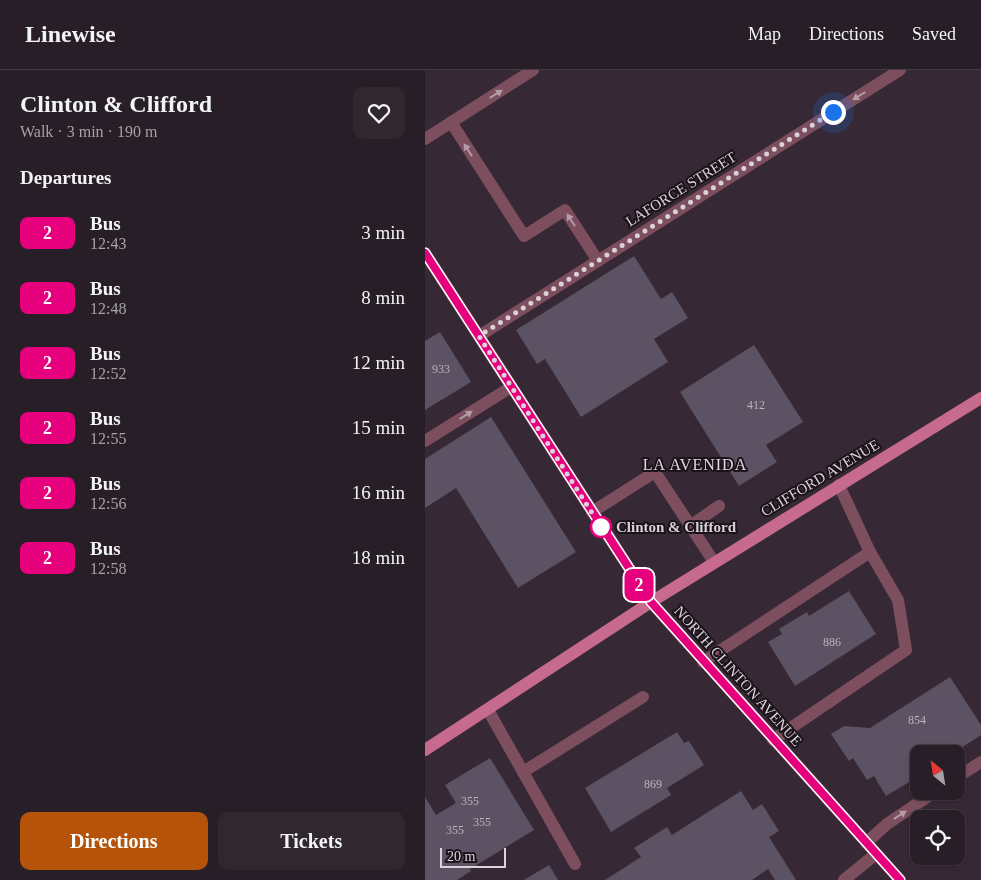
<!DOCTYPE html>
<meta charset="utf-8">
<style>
:root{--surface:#281e27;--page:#30272f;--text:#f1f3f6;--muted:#a5a2a7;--line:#443c44;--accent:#b45309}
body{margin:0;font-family:Georgia,serif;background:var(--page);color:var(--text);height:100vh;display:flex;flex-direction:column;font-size:19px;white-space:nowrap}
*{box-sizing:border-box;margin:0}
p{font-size:16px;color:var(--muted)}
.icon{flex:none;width:28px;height:28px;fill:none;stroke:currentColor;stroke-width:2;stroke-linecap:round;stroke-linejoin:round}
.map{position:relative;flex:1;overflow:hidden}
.sheet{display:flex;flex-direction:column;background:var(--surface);width:425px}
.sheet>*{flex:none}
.badge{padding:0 10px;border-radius:8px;font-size:18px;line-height:32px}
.needle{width:32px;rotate:330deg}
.tools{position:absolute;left:485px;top:675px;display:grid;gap:10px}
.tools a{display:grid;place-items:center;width:55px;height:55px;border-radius:10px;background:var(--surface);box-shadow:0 1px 4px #0004,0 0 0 1px var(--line);font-size:25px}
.scale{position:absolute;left:15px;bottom:12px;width:66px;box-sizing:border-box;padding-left:5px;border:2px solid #dbd2d9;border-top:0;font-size:14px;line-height:18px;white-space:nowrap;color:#dbd2d9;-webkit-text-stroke:4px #1a1319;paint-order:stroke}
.you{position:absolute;width:25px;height:25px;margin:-12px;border:4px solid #fff;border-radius:50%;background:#1a73e8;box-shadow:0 0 0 8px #1a73e833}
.map>.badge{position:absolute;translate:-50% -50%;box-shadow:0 0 0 2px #fff}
h2{padding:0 20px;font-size:19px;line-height:45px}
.round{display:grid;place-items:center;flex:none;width:52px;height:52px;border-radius:10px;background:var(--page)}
.overview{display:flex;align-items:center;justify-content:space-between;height:85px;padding:0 20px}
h1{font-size:24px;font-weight:600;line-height:38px}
.button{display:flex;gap:10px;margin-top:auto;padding:10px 20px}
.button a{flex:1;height:58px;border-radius:10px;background:var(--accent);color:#fff;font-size:20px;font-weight:600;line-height:58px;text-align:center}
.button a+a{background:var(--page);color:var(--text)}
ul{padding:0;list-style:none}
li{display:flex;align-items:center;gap:15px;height:65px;padding:0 20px}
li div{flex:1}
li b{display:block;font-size:19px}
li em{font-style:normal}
li .badge{min-width:55px;font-weight:700;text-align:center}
header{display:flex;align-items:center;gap:30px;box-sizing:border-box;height:70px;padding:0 25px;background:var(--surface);border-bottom:1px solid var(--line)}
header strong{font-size:24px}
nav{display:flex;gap:28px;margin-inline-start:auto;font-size:18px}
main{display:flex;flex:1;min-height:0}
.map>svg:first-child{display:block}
.building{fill:#5b5263}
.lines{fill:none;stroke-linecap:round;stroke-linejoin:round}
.minor{stroke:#7c4e5e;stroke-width:12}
.major{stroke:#c76b8e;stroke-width:12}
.oneway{fill:#b59da8}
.line-casing{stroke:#fff;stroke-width:11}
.line{stroke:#e6007e;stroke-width:8}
.walk{stroke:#dbd2d9;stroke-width:5;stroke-dasharray:0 9}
.stop-dot{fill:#fff;stroke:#e6007e;stroke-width:2.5}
.labels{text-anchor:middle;stroke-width:4;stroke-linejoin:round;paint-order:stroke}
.number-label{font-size:12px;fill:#bbb2bc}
.street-label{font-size:15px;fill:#dbd2d9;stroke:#1a1319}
.stop-label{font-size:15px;font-weight:bold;fill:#dbd2d9;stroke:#1a1319;text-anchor:start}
.neighbourhood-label{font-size:16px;letter-spacing:1px;fill:#e7d4e4;stroke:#1a1319}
</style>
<header>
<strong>Linewise</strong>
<nav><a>Map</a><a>Directions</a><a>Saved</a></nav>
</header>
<main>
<section class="sheet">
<div class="overview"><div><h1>Clinton &amp; Clifford</h1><p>Walk · 3 min · 190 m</p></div><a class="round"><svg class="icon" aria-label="heart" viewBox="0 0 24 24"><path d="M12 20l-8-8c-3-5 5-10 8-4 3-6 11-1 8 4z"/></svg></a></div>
<h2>Departures</h2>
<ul>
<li><span class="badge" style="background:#e6007e;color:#fff">2</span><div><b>Bus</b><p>12:43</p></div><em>3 min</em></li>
<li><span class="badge" style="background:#e6007e;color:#fff">2</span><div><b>Bus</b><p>12:48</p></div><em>8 min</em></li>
<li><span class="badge" style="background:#e6007e;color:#fff">2</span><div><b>Bus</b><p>12:52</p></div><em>12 min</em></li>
<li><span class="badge" style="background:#e6007e;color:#fff">2</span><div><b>Bus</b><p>12:55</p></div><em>15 min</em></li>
<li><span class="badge" style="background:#e6007e;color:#fff">2</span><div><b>Bus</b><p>12:56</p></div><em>16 min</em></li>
<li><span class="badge" style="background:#e6007e;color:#fff">2</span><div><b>Bus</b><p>12:58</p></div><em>18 min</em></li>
</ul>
<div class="button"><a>Directions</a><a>Tickets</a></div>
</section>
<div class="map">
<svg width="556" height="810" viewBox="0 0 556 810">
<rect width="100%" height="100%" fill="#362834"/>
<g class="building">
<path d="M209 186 236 229 247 222 263 248 229 269 243 292 156 347 120 289 112 294 91 260Z"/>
<path d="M15 262 46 312 0 340V271Z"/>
<path d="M329 275 378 352 341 375 352 392 314 416 255 322Z"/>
<path d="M66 347 151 482 93 518 31 418 0 438V389Z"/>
<path d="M424 521 451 564 370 616 343 572 357 564 354 559 382 542 384 546Z"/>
<path d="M525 607 556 655V665L527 684H494V706L461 726 449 706 442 710 428 688 424 691 406 664 419 656 445 658Z"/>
<path d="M252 662 259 673 264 671 279 695 242 718 246 725 186 762 160 718Z"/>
<path d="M65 688 109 760 45 799 46 801 32 810H0V727L11 745 31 733 20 715Z"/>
<path d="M316 721 328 740 337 734 354 761 344 767 371 810H350L343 799 327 810H180L216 787 209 778 242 757 247 765Z"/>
<path d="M124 795 133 810H99Z"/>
</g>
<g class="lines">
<g class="minor">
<path d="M26 52 99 166 140 140 173 191"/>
<path d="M0 69 108 0"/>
<path d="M0 183 226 532 475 810"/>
<path d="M54 266 475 0"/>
<path d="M0 371 86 317"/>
<path d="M167 442 230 402 289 492"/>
<path d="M265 456 294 436"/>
<path d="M278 592 445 482"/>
<path d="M63 640 150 794"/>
<path d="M348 670 481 580 473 530 445 482 414 415"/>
<path d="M98 702 218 627"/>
<path d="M531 708 556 692"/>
<path d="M441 773 462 754 511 721"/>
<path d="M419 810 451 784"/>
</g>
<path class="major" d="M0 680 226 532 556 328"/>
</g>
<defs><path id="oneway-solid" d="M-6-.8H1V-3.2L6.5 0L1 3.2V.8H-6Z" transform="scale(1.25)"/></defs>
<g class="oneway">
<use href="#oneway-solid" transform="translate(71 24) rotate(-32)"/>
<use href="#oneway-solid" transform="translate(434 26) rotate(148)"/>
<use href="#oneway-solid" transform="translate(43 80) rotate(-123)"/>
<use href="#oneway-solid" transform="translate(146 150) rotate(-123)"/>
<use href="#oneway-solid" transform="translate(41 345) rotate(-32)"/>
<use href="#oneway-solid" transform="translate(475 745) rotate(-33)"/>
</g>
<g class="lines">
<defs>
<path id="line" d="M0 183 226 532 475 810"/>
</defs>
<use href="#line" class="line-casing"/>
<use href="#line" class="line"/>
<path class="walk" d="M176 457 54 266 408 42"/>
</g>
<circle class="stop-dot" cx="176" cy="457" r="10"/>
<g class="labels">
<g class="number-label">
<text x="16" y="303">933</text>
<text x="331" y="339">412</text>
<text x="407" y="576">886</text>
<text x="492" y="654">854</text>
<text x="228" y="718">869</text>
<text x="45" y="735">355</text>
<text x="57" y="756">355</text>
<text x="30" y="764">355</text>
</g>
<g class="street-label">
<text transform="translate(256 119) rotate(-32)" y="5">LAFORCE STREET</text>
<text transform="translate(395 408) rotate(-31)" y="5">CLIFFORD AVENUE</text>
<text transform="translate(313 606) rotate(48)" y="5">NORTH CLINTON AVENUE</text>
</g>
<g class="stop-label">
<text x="191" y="462">Clinton &amp; Clifford</text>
</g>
<g class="neighbourhood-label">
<text x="270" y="400">LA AVENIDA</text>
</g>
</g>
</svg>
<div class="tools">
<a><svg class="needle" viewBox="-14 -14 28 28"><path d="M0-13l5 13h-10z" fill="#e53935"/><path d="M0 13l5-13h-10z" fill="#a5a2a7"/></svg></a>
<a><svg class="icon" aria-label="locate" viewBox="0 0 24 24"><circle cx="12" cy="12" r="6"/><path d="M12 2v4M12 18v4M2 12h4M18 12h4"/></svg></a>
</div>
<div class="scale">20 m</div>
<div class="you" style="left:408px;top:42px"></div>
<b class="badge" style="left:214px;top:515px;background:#e6007e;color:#fff">2</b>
</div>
</main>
